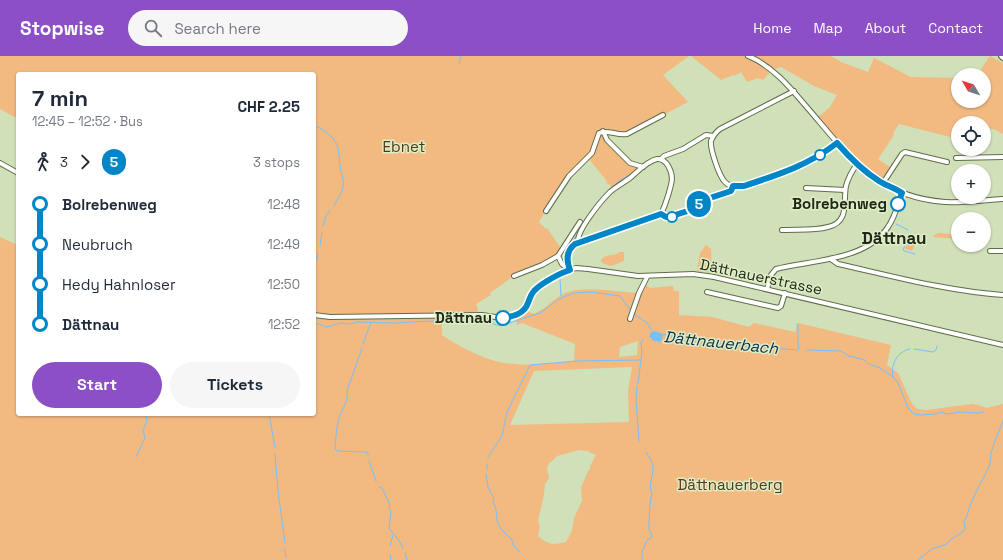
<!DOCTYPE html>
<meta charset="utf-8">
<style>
:root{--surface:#fff;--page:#f6f6f7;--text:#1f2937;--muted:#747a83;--accent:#8c4fc5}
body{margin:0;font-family:"Space Grotesk",sans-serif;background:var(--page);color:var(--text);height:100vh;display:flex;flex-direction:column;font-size:15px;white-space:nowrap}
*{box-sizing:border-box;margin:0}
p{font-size:13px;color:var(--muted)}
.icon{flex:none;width:22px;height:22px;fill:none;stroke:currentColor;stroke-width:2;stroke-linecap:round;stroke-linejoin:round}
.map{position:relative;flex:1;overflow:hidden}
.details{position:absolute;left:16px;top:16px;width:300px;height:344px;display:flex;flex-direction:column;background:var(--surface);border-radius:4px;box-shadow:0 1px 3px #0004}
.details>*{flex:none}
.badge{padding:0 8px;border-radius:13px;font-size:14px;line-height:26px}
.needle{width:26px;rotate:309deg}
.tools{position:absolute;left:951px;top:12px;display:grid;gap:8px}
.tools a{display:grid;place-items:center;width:40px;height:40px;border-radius:50%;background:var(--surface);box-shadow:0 1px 3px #0004;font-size:20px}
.map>.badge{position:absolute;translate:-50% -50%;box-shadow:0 0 0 2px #fff}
.legs{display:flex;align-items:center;gap:6px;height:44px;padding:0 16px;font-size:13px}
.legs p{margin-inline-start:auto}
.overview{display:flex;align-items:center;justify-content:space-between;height:68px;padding:0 16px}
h1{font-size:22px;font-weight:700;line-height:30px}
.action{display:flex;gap:8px;margin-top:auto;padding:8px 16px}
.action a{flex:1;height:46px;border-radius:24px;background:var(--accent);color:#fff;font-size:16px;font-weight:700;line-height:46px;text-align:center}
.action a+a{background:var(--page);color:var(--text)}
ul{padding:0 16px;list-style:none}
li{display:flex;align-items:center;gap:14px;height:40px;font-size:15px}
li i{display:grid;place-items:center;width:6px;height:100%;margin:0 5px;background:currentColor}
li i::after{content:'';width:10px;height:10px;margin:-5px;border:3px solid;border-radius:50%;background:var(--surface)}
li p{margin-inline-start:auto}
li:first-child i{background:linear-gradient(#0000 50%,currentColor 0)}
li:last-child i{background:linear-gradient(currentColor 50%,#0000 0)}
header{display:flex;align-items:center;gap:24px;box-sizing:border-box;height:56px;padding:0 20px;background:var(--accent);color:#fff}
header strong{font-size:19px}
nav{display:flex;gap:22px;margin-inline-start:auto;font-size:14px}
.search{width:280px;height:36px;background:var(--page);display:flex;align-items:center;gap:10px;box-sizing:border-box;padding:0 14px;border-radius:22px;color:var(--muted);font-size:15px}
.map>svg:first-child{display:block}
.green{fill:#f2b981;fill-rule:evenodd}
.water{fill:#77c0fd}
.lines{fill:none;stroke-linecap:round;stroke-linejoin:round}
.stream{stroke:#77c0fd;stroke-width:1}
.minor-casing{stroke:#606d49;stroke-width:6}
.highway-casing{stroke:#606d49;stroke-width:8}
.minor{stroke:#fff;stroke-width:4}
.highway{stroke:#fff;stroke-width:5.5}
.line-1-casing{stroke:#fff;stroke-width:9}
.line-1{stroke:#0086c6;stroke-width:6}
.stop-1-dot{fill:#fff;stroke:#0086c6;stroke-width:2}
.labels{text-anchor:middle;stroke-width:3;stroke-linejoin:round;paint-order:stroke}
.park-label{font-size:15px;fill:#52371b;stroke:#ddedc5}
.stop-label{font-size:15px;font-weight:bold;fill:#212718;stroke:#ddedc5;text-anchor:end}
.street-label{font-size:15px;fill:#212718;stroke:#ddedc5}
.water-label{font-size:16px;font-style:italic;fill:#0e2d45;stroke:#ddedc5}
.quarter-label{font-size:17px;font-weight:bold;fill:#212718;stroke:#ddedc5}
</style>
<header>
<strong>Stopwise</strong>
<div class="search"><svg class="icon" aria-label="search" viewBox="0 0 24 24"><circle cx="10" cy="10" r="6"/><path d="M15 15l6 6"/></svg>Search here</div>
<nav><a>Home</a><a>Map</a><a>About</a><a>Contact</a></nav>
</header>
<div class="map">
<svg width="1003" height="504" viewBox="0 0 1003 504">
<rect width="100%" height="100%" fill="#d0e0b8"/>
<g class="green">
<path d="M0 0H689L663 19 688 46 627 78 607 75 605 80 630 107 643 111 613 133 609 128 606 127 607 125 588 102 555 139 539 166 546 173 547 172 562 194 559 199 514 220 490 237 491 239 476 248 478 253 477 259 442 260V279C457 290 486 304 504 307 527 311 551 307 574 305L575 288 522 267 517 269 515 259 525 254 534 258C546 253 554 242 565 237 586 229 617 236 639 237L644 228 650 232 673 230 674 235H679V259L712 261 749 271 754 267 795 276 798 267 891 289 887 309 898 317 912 348 917 353 926 354 972 348 978 349 987 352 1003 348V504H0V181L18 189V358H314V290L316 286H314V285L316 283 314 280V18H18V63L0 53ZM654 275 663 279 661 285 656 286ZM638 285 637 299 619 301 620 291ZM632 311 628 335 629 366 510 369 534 315ZM580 394 587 395 596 399 590 410V413L588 415 581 432 582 445 574 462 572 475 566 486C553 489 548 489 538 480L540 470 538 465 544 439 545 428 549 422 547 413 549 407 552 405 557 400Z"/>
<path d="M691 0H831L841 6 868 16 874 2 911 21 958 22V45H984V19H977L990 0 1003 7V78C994 74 995 71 984 75V67H958V83L899 68 893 77 894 79 878 103 893 113 883 127 867 117 817 62 830 51 837 39 814 30 781 11 772 14 763 24 758 22 747 26 741 16 734 20 733 19 721 24Z"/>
<path d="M940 177 958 179V183L933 181 935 178Z"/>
<path d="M909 183 916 186 912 195 905 193Z"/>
<path d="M706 189 711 193 712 217 697 215 700 197Z"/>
<path d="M620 196H624V205L611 210 602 207 601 204C606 197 614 201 620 196Z"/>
</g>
<path class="water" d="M655 275 663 278 662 283 660 286 654 285 649 280 652 276Z"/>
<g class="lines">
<g class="stream">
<path d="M459 8 461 0"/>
<path d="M314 69C321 73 329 76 334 84 341 92 338 105 341 115 342 120 344 124 343 130 342 138 337 143 334 150"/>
<path d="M896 168 908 174"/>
<path d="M323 170 326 160 330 154"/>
<path d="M909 179 903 194 904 195 915 198"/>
<path d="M320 190 322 176"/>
<path d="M564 204C564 195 569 192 573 185 590 156 599 137 629 119"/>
<path d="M314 210 318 198"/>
<path d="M560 223 561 240"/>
<path d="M634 258 647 267 653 276"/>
<path d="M314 266 326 271 341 267 350 268 357 266 395 267 469 263 482 264 500 270 540 257 559 243 574 237 591 236 620 240 632 256"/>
<path d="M797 268C800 277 796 282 799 293"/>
<path d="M662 279H669L680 284 722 288"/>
<path d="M363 288 371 266"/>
<path d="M729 289 798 294"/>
<path d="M362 292 347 335C349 345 342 353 339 362 336 372 336 383 335 393L337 395 366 396 368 397V399"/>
<path d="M914 293 933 296 936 294 937 290"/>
<path d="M807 294 841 295 849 300 865 304 869 308 880 312 893 321 898 327 908 352 914 358 920 359 936 358 941 356 948 358 960 356 979 357 984 356"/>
<path d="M893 321C890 310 897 295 910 293"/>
<path d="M638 327 642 296 641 286 643 283"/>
<path d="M637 330 636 344 639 385"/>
<path d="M269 358 275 391"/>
<path d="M275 398 278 435 285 487"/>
<path d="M136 401 145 382 143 374 147 365 146 358"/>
<path d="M488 401 502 380 507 356 530 309 577 305 640 304"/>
<path d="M369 405 376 425"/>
<path d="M487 414V408"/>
<path d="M486 418 488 431 494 443 493 446C500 457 492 464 504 476 507 479 507 480 511 482L514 490 520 496"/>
<path d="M379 431 382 432 390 449 389 452 391 456 389 472C394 479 399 483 403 492"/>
<path d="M390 490 393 479"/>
<path d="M285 492 286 502"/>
<path d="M405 497 407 504"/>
<path d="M390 499 391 504"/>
<path d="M642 504V496L647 484 652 481C651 476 648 473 649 469 649 463 650 442 652 438 648 429 653 421 653 412 653 406 649 401 646 396"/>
<path d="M918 504 932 493 947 488 951 483 963 476 965 472C965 470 964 468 964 466 964 464 966 462 967 460 971 443 980 429 988 413 991 407 990 403 991 397 994 387 999 375 1003 365"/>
</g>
<defs>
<g id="minor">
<path d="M748 0C771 9 789 30 805 49 847 97 874 141 945 146 964 147 984 144 1003 143"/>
<path d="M794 35 720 73C716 76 713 80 711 85 710 93 719 120 725 126 728 129 732 131 736 131 744 132 752 127 760 124 788 115 814 105 837 87"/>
<path d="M603 75 607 84 630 107 643 111"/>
<path d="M956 102 1003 101"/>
<path d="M661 103 664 100 683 93 706 79 713 80"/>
<path d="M0 107 18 117"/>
<path d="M883 127 902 98 905 96 947 106"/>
<path d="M806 132 845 134"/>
<path d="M546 155 569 120 592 97 599 77C608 73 617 80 627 78L663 59"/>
<path d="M782 174C797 173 814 175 828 171 850 166 843 145 846 130 848 122 852 115 857 108"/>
<path d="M578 187C576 175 601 145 610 136 616 131 623 127 630 122 637 116 647 105 657 103 667 102 672 116 672 123 671 132 665 150 661 158"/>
<path d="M990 195H1003"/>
<path d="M831 203 838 208C892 220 947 235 1003 239"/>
<path d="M569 214C566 204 566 196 575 188L661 158 666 161H672L694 153 706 143 731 135 733 130"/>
<path d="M569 214 562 208 558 200 580 166"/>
<path d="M514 220 542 209 558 200"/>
<path d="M767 233 771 219 776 213C811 204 866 205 888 171 895 161 898 148 902 137"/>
<path d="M707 236 778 252 781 250 785 237"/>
<path d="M314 259 330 261 482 259 502 262 519 258 526 252 532 238 536 233 563 216 576 212 588 213 638 220 693 218 714 221 1003 289"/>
<path d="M630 263 639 237 647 221"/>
</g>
<path id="highway" d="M1002 0 1003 1"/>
</defs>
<use href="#minor" class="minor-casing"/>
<use href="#highway" class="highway-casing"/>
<use href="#minor" class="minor"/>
<use href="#highway" class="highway"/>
</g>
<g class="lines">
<defs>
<path id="line-1" d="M503 262C514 260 524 258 528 247 530 242 531 238 534 235 540 228 560 217 570 214 566 204 566 195 575 188L661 158 666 161 672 160 694 153 704 144 731 135 733 130H744C777 119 809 109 837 87 850 102 863 115 879 125 887 130 895 132 902 137L898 148"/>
</defs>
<use href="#line-1" class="line-1-casing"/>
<use href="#line-1" class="line-1"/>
</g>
<g class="stop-1-dot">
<circle cx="820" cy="99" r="5"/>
<circle cx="898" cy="148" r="7"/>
<circle cx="672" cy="161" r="5"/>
<circle cx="503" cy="262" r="7"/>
</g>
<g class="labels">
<g class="park-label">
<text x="404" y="96">Ebnet</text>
<text x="730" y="434">Dättnauerberg</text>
</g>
<g class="stop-label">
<text x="887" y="153">Bolrebenweg</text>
<text x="492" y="267">Dättnau</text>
</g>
<g class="street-label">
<text transform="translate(761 221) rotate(12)" y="5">Dättnauerstrasse</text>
</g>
<g class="water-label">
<text transform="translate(721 286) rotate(6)" y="6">Dättnauerbach</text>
</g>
<g class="quarter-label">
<text x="894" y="188">Dättnau</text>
</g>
</g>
</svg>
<div class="tools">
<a><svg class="needle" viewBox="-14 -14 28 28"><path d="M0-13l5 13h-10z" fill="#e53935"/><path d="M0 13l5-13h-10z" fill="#747a83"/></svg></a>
<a><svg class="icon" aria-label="locate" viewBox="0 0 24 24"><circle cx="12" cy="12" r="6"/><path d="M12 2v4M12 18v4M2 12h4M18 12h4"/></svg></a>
<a>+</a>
<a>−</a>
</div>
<b class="badge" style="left:699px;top:148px;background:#0086c6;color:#fff">5</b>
<section class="details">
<div class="overview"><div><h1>7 min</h1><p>12:45 – 12:52 · Bus</p></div><b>CHF 2.25</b></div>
<div class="legs"><svg class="icon" aria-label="walk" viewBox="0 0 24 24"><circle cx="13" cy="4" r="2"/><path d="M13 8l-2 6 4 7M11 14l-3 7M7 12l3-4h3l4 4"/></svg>3<svg class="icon" aria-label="forward" viewBox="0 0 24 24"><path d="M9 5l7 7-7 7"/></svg><b class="badge" style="background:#0086c6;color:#fff">5</b><p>3 stops</p></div>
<ul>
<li><i style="color:#0086c6"></i><b>Bolrebenweg</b><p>12:48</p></li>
<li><i style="color:#0086c6"></i><span>Neubruch</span><p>12:49</p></li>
<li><i style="color:#0086c6"></i><span>Hedy Hahnloser</span><p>12:50</p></li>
<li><i style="color:#0086c6"></i><b>Dättnau</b><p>12:52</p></li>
</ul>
<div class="action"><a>Start</a><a>Tickets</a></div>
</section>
</div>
